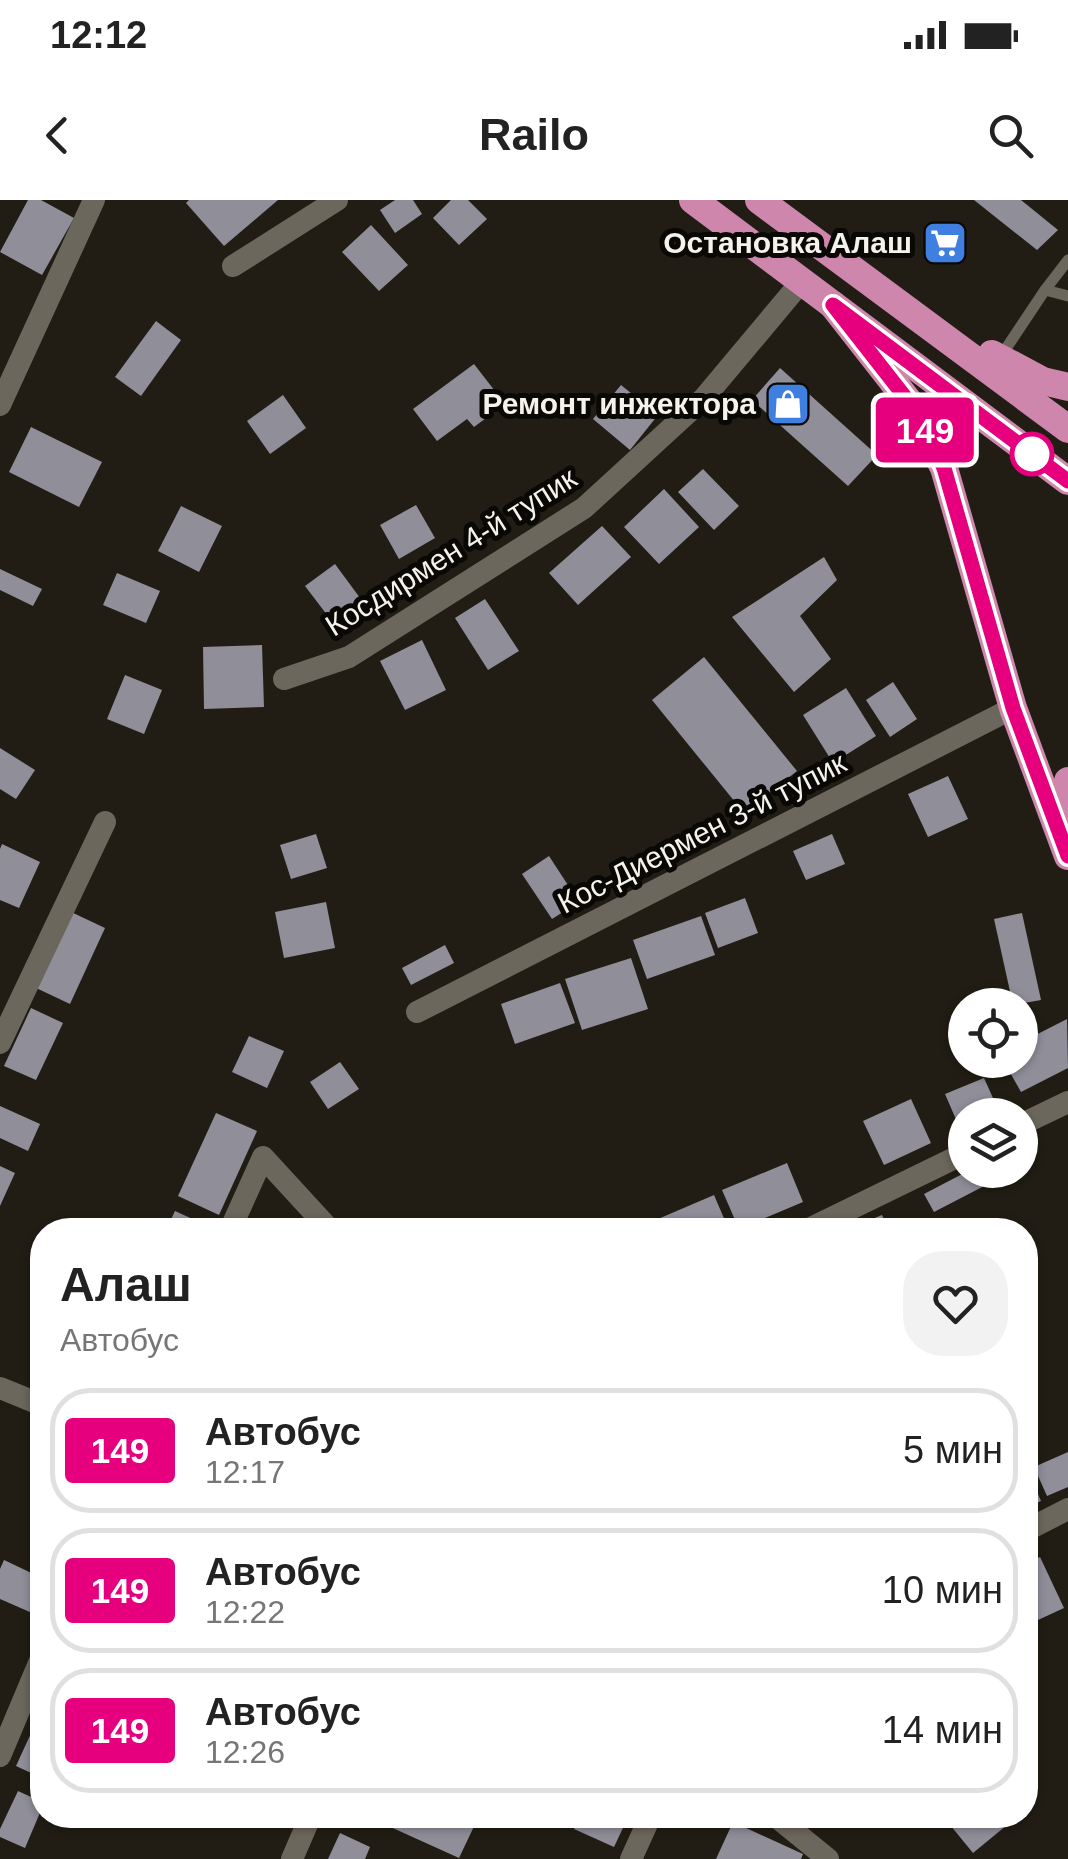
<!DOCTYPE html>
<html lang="ru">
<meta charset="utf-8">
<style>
:root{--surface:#fff;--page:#f2f2f2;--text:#222;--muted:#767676;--line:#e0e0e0}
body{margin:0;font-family:Arial,sans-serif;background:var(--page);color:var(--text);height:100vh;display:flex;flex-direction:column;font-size:38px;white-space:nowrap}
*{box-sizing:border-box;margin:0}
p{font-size:32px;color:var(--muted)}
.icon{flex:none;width:55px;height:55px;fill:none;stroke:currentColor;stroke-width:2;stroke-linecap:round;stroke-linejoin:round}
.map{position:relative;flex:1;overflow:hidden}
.side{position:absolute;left:30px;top:1018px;width:1008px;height:610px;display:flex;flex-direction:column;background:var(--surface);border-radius:40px;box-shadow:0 2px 8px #0004}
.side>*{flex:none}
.badge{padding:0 20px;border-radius:8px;font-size:35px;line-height:65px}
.tools{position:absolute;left:948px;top:788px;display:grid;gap:20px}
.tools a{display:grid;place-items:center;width:90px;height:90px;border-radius:50%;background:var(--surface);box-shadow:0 2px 8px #0004;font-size:50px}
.map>.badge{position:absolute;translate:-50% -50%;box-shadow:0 0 0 5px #fff}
.round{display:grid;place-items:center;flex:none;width:105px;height:105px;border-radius:40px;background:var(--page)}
.headline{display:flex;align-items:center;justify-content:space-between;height:170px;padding:0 30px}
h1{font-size:48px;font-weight:600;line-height:75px}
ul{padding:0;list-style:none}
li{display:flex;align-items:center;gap:30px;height:125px;margin:0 20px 15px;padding:0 10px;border:5px solid var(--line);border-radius:40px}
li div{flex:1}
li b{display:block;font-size:38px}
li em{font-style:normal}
li .badge{min-width:110px;font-weight:700;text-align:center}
.status{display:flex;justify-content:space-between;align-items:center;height:70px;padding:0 50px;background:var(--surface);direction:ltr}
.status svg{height:28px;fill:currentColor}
header{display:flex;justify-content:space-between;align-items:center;height:130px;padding:0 30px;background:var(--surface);font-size:45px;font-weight:600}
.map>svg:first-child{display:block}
.building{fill:#908e99}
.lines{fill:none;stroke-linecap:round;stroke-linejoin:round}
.service{stroke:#6b675c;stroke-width:11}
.minor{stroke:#6b675c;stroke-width:22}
.trunk{stroke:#cf86ac;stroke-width:28}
.line-casing{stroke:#fff;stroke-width:22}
.line{stroke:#e6007e;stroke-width:15}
.stop-dot{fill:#fff;stroke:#e6007e;stroke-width:5}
.labels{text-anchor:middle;stroke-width:10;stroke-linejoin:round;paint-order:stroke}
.poi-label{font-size:30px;font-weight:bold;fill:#f5f2ec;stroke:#090805;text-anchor:end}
.street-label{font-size:30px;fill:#f5f2ec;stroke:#090805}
</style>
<div class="status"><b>12:12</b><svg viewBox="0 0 49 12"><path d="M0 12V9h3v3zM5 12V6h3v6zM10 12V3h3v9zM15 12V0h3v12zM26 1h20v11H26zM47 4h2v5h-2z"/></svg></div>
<header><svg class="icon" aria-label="back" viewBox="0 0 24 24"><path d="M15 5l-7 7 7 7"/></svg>Railo<svg class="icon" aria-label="search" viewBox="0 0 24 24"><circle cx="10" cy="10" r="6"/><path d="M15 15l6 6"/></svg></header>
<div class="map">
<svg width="1068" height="1659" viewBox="0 0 1068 1659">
<rect width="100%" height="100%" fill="#211d14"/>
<g class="building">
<path d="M28 0H41L74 18 42 75 0 52Z"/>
<path d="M189 0H278L224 46 186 3Z"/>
<path d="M395 0H413L422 14 395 33 380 10Z"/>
<path d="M451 0H468L487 19 459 45 433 18Z"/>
<path d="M974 0H1021L1058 30 1037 50Z"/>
<path d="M371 25 408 65 379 91 342 52Z"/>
<path d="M156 121 181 140 141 196 115 177Z"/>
<path d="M474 164 505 204 474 227 467 219 437 241 413 209Z"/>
<path d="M780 168 877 255 848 286 752 200Z"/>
<path d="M621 185 658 215 630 250 593 219Z"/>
<path d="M283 195 306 228 270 254 247 221Z"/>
<path d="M31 227 102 262 79 307 9 272Z"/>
<path d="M703 269 739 306 714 330 678 292Z"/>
<path d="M664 289 699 327 659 364 624 327Z"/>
<path d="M416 305 435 338 399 359 380 325Z"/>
<path d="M181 306 222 326 199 372 158 351Z"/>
<path d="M602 326 631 357 578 405 549 373Z"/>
<path d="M824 357 837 380 800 416 831 459 794 492 732 417Z"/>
<path d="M335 364 363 402 334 424 305 386Z"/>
<path d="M0 369 42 389 33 406 0 390Z"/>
<path d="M117 373 160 391 146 423 103 405Z"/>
<path d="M485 399 519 451 488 470 455 418Z"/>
<path d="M422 440 446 490 405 510 380 461Z"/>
<path d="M262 445 264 507 204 509 203 447Z"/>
<path d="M704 457 797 571 744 613 652 500Z"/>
<path d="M125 475 162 490 144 534 107 519Z"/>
<path d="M893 482 917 519 890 537 866 500Z"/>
<path d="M846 488 876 536 833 563 803 515Z"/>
<path d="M0 548 35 570 16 599 0 589Z"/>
<path d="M948 576 968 619 928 637 908 594Z"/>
<path d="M316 634 327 668 291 679 280 645Z"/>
<path d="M832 634 845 664 806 680 793 651Z"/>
<path d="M2 644 40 662 19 708 0 700V649Z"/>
<path d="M549 656 579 702 552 719 522 674Z"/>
<path d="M745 698 758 733 718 748 705 713Z"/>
<path d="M326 702 335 748 284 758 275 712Z"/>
<path d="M69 711 105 728 70 804 34 787Z"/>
<path d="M1022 713 1041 800 1013 805 994 719Z"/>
<path d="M701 716 715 755 647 779 633 740Z"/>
<path d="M445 745 454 763 411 785 402 768Z"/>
<path d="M631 758 648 809 582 830 565 779Z"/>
<path d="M560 783 575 823 515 844 501 804Z"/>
<path d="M31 808 63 823 36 880 4 866Z"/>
<path d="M1067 819 1068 868 1021 892 1003 860H1020V843Z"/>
<path d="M249 836 284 851 267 888 232 872Z"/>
<path d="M340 862 359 889 328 909 310 882Z"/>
<path d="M984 878 997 907 978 915H965V921L958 924 945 894Z"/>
<path d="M911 899 931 943 884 965 863 921Z"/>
<path d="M0 906 40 924 28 951 0 938Z"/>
<path d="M216 913 257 931 219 1015 178 996Z"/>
<path d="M787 963 803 1002 739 1029 722 990Z"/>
<path d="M0 966 15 973 0 1006Z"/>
<path d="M970 970H1015L934 1012 924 994Z"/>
<path d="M714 995 729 1030H654L651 1022Z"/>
<path d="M175 1011 210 1027 208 1030H166Z"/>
<path d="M882 1015 889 1030H845Z"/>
<path d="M1068 1252V1287L1047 1296 1034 1267Z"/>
<path d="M1025 1264 1041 1301 1025 1308Z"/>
<path d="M1040 1357 1064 1408 1025 1426V1364Z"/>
<path d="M4 1360 42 1378V1408L39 1416 0 1399V1369Z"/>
<path d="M38 1518 42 1520V1578L16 1566Z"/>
<path d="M18 1591 42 1602V1608L25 1648 0 1637V1629Z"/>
<path d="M364 1615H472L478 1618 459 1658Z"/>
<path d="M580 1615H629L614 1647 574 1629Z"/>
<path d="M942 1615H1000L1007 1625 973 1653Z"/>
<path d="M733 1622 803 1654 801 1659H716Z"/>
<path d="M340 1633 370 1647 365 1659H328Z"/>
</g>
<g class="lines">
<g class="service">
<path d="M1045 90 1068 60"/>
<path d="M999 159 1045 90 1068 96"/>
</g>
<g class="minor">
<path d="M233 66 337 0"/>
<path d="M0 205 94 0"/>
<path d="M284 479 349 457 584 308 704 198 802 81"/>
<path d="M417 812 1013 508"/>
<path d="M0 843 105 622"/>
<path d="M1020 925 1068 902"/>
<path d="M230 1030 263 957 330 1030"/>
<path d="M807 1030 965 953"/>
<path d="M0 1188 42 1205"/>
<path d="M1025 1331 1068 1309"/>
<path d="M0 1556 42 1456"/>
<path d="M774 1615 828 1659"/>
<path d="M292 1659 311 1615"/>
<path d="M631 1659 651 1615"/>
</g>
<g class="trunk">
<path d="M693 0 1068 281"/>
<path d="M759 0 1068 229"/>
<path d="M833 105 916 211 944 268 1013 508 1068 656"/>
<path d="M992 154 1043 181 1068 187"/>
<path d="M1068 581 1066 590 1068 607"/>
</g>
</g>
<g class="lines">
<defs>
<path id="line" d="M1068 281 833 105 916 211 944 268 1013 508 1068 656"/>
</defs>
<use href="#line" class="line-casing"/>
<use href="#line" class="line"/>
</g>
<defs>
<symbol id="supermarket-square" viewBox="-11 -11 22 22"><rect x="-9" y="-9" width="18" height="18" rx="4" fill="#3f7fe0" stroke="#090805"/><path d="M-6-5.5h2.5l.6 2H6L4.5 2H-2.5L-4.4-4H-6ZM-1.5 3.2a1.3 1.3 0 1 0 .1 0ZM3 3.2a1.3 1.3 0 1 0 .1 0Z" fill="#fff"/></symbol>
<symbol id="shop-square" viewBox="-11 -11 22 22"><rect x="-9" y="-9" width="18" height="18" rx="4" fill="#3f7fe0" stroke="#090805"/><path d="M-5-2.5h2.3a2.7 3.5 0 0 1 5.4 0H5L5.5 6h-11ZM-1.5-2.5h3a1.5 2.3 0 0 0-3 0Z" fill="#fff"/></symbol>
</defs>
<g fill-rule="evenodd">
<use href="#supermarket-square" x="920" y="18" width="50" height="50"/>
<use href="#shop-square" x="763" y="179" width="50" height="50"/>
</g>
<circle class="stop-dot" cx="1032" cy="254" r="20"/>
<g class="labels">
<g class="poi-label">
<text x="912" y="53">Остановка Алаш</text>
<text x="756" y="214">Ремонт инжектора</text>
</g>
<g class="street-label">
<text transform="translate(451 352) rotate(-32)" y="10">Косдирмен 4-й тупик</text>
<text transform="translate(702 633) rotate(-27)" y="10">Кос-Диермен 3-й тупик</text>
</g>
</g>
</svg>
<div class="tools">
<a><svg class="icon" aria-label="locate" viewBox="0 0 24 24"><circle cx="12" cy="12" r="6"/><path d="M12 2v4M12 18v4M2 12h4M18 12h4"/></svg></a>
<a><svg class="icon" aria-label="layers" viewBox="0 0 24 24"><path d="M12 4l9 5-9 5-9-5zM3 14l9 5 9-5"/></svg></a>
</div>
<b class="badge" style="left:925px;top:230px;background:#e6007e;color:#fff">149</b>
<section class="side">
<div class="headline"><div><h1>Алаш</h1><p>Автобус</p></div><a class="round"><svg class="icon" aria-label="heart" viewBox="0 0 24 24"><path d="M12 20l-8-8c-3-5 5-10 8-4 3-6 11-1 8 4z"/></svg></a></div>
<ul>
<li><span class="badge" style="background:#e6007e;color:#fff">149</span><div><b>Автобус</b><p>12:17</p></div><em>5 мин</em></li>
<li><span class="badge" style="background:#e6007e;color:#fff">149</span><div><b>Автобус</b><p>12:22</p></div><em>10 мин</em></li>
<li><span class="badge" style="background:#e6007e;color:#fff">149</span><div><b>Автобус</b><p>12:26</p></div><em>14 мин</em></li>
</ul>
</section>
</div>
